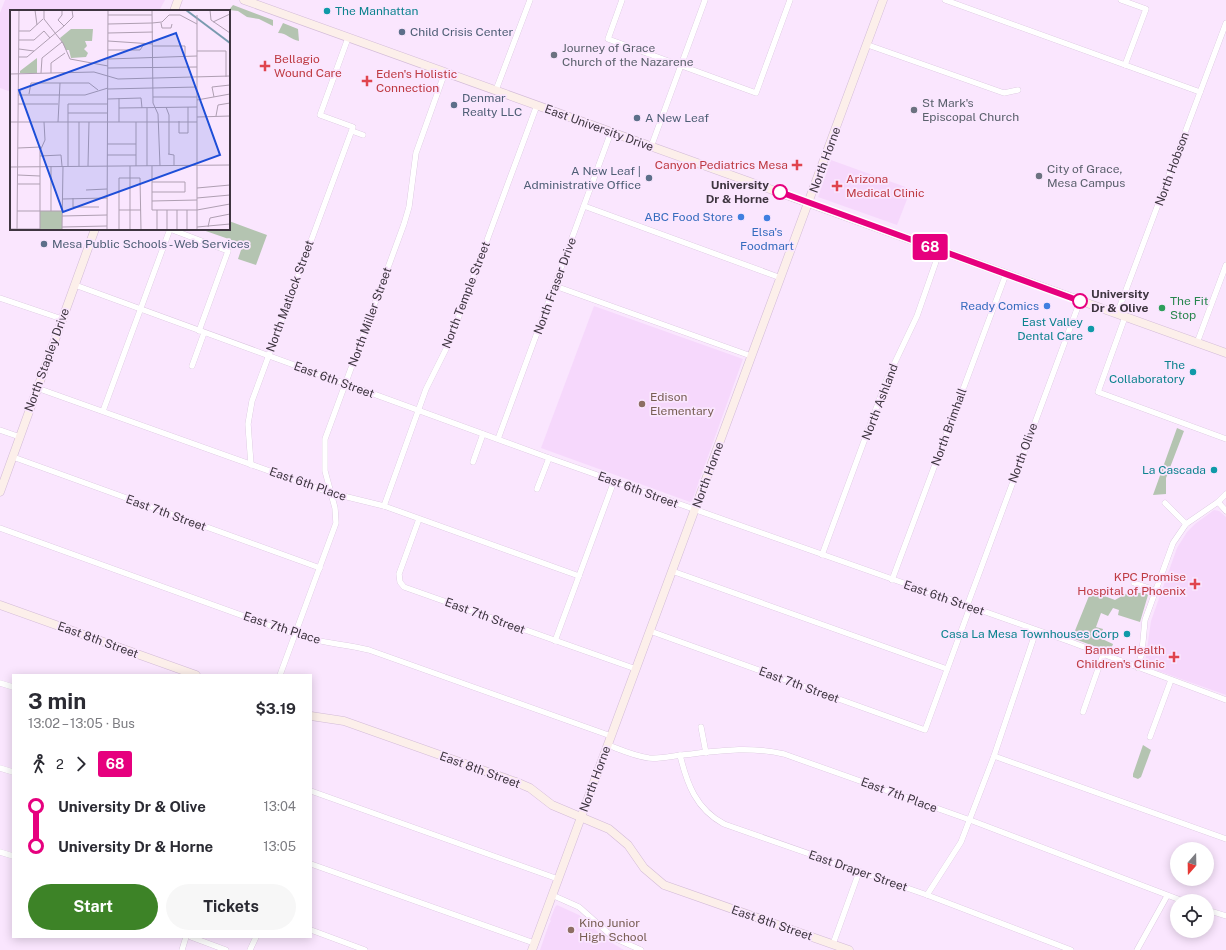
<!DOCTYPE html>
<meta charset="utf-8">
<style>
:root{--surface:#fff;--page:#f7f7f7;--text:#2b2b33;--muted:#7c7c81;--accent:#3d8327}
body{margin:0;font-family:"Public Sans",sans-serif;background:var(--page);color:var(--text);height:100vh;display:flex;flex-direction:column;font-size:15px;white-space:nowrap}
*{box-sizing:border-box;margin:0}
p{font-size:13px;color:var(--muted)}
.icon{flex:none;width:22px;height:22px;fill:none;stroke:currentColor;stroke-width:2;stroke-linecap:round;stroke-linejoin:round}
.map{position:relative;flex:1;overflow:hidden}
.panel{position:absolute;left:12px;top:674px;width:300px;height:264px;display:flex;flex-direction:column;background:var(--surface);border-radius:0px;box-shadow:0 2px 10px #0003}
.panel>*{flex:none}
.badge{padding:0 8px;border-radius:3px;font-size:14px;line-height:26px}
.needle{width:26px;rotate:200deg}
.fabs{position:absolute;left:1170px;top:842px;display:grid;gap:8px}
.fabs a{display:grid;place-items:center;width:44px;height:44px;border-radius:50%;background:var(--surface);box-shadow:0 2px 10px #0003;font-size:20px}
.map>.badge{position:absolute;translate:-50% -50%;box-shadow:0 0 0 2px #fff}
.legs{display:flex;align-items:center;gap:6px;height:44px;padding:0 16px;font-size:13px}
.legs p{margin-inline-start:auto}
.head{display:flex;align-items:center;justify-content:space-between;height:68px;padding:0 16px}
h1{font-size:22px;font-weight:700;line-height:30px}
.action{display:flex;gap:8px;margin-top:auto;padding:8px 16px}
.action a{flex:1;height:46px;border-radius:24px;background:var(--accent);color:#fff;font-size:16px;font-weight:700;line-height:46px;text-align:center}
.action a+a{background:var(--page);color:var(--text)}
ul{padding:0 16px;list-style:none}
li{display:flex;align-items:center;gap:14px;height:40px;font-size:15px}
li i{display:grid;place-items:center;width:6px;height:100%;margin:0 5px;background:currentColor}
li i::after{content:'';width:10px;height:10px;margin:-5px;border:3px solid;border-radius:50%;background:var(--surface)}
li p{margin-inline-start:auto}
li:first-child i{background:linear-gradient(#0000 50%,currentColor 0)}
li:last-child i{background:linear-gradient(currentColor 50%,#0000 0)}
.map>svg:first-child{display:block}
.built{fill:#f6d8fc}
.green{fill:#b4c4b1}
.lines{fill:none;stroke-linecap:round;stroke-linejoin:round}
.street-casing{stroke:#d2bbd7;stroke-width:6}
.secondary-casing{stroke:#d2bbd7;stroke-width:9}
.street{stroke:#fff;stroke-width:5.5}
.secondary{stroke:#fcefea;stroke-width:8}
.line-1-casing{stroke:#fff;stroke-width:9}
.line-1{stroke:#e6007e;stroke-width:6}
.culture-dot{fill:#0f9aa8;stroke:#fae6fe;stroke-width:1.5}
.service-dot{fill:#5c6f8a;stroke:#fae6fe;stroke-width:1.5}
.worship-dot{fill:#6b7280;stroke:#fae6fe;stroke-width:1.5}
.health-dot{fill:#e0444e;stroke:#fae6fe;stroke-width:1.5}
.stop-1-dot{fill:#fff;stroke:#e6007e;stroke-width:2}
.shop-dot{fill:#3f7fe0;stroke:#fae6fe;stroke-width:1.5}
.leisure-dot{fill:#2e9e5b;stroke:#fae6fe;stroke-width:1.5}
.education-dot{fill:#8d6e63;stroke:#fae6fe;stroke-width:1.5}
.labels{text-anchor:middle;stroke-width:3.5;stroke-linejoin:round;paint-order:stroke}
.culture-label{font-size:12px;fill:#0d838f;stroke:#fae6fe;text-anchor:end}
.service-label{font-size:12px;fill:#4e5e75;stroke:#fae6fe;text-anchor:start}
.worship-label{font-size:12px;fill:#5b616d;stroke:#fae6fe;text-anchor:start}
.health-label{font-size:12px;fill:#be3a42;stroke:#fae6fe;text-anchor:start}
.street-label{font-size:12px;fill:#3e3540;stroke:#fae6fe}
.stop-label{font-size:12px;font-weight:bold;fill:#3e3540;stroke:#fae6fe;text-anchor:end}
.shop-label{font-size:12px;fill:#366cbe;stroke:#fae6fe;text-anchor:end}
.leisure-label{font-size:12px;fill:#27864d;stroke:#fae6fe;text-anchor:start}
.education-label{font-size:12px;fill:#785e54;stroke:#fae6fe;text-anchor:start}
.inset-river{fill:none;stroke:#799aaf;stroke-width:2}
.inset-road{fill:none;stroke:#af9fb2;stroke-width:1}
.view{fill:#1d4ed8;fill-opacity:0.15;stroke:#1d4ed8;stroke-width:2}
.inset-edge{fill:none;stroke:#3e3540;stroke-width:2}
</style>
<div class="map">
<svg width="1226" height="950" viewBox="0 0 1226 950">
<rect width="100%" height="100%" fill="#fae6fe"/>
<g class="built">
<path d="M5 0H165L159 11H11V92L0 88V13Z"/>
<path d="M831 160 911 189 897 225 818 197Z"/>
<path d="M594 306 743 359 692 501 690 502 541 448Z"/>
<path d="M1214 510 1219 511 1226 517V695L1147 667 1145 663 1151 621 1177 548 1187 532 1195 524Z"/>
<path d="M557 905 579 915 607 940 624 950H540L549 924 551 921 550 920 555 907Z"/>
</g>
<g class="green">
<path d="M233 5 273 20V26L259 19 247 17 238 11 229 10Z"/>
<path d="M283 23 298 29 299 41C291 40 287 33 278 33Z"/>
<path d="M229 221 267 235 256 265 238 259 243 244 200 229H229Z"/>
<path d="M1177 428 1184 431 1166 478V494L1153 495Z"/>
<path d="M1091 591 1115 600 1129 592C1136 595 1143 590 1148 595L1140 622 1118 615 1119 610 1113 608 1108 616 1101 613 1096 627 1103 629 1100 638 1113 644 1110 652 1072 638Z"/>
<path d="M1143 745 1151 750 1141 777 1138 779 1133 777V774Z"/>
</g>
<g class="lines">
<defs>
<g id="street">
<path d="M622 0 608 39 756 93 790 0"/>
<path d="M945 0 1200 92"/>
<path d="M1121 0 1146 9 1125 65"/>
<path d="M868 45 1004 93 1018 90"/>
<path d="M496 90 530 0"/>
<path d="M352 131 363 135"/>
<path d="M651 147 705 0"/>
<path d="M584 206 781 278"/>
<path d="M75 285 549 458 1068 641 1226 700"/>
<path d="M555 286 751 356"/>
<path d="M0 298 62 319"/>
<path d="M1117 314 1226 23"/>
<path d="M1125 317 1098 392 1226 439"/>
<path d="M1197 343 1226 265"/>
<path d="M192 366 204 333"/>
<path d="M37 388 331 493 384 506 579 576"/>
<path d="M103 411 170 229 228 251 199 331"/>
<path d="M0 430 20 437"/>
<path d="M498 439 611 132"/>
<path d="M13 457 320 568"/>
<path d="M473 462 483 434"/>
<path d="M251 465 248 424 252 401 353 127 320 115 348 38"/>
<path d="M537 489 549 458"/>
<path d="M1218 502 1226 511"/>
<path d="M1165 503 1186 524"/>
<path d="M384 506 426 389 449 343 537 105"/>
<path d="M419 519 399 574 400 582 404 587 636 669"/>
<path d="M0 528 296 635C320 643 345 644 369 650L611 736"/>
<path d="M822 555 887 379 917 316 940 250"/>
<path d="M672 571 947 669"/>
<path d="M892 580 1006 274"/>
<path d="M1134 583 1155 590"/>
<path d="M967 606 1080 301"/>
<path d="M650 631 925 730 970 607"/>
<path d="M555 641 614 481"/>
<path d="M1138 668 1142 652 1145 620 1173 543 1186 524 1218 502 1226 494"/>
<path d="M280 675 336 523 335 508 325 471V439L404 224 409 207 416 153 445 72"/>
<path d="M0 683 13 687"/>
<path d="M1083 712 1103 655"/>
<path d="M701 727 706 753"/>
<path d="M1150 737 1171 680"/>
<path d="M608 745C621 750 634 756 649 758 661 759 671 756 682 755 718 751 748 746 784 754L970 820 1183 901"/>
<path d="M680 755C687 784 696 809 724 824L927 895 1071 950"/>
<path d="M994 756 1226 839"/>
<path d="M0 768 13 772"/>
<path d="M311 791 558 879"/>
<path d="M0 852 13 856"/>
<path d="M311 864 534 943"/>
<path d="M552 895 579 907 614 938 641 950"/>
<path d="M927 895 961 842 994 756 1036 631"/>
<path d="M1207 910 1226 916"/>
<path d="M311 930 365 950"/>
<path d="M191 937 226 950"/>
<path d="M833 944 859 872"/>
<path d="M182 950 186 937"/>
<path d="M250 950 256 937"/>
<path d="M1137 950 1167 896"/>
</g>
<g id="secondary">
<path d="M244 0 1226 353"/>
<path d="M174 11 178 0"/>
<path d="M0 492 95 229"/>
<path d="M0 605 196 675"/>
<path d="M311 716 344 721 516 782 530 788 552 805 609 829 628 845 644 868 664 885 849 950"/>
<path d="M532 950 883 0"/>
</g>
</defs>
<use href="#street" class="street-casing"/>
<use href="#secondary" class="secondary-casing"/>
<use href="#street" class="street"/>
<use href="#secondary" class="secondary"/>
</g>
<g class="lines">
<defs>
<path id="line-1" d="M780 192 1080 301"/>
</defs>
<use href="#line-1" class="line-1-casing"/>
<use href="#line-1" class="line-1"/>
</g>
<g class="culture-dot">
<circle cx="327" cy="11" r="4"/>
<circle cx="1091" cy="329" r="4"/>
<circle cx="1193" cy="372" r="4"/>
<circle cx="1214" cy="470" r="4"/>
<circle cx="1127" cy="634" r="4"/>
</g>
<g class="service-dot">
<circle cx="402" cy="32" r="4"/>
<circle cx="454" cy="105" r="4"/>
<circle cx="637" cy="118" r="4"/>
<circle cx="649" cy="178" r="4"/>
<circle cx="44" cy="244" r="4"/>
</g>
<g class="worship-dot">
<circle cx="554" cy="55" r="4"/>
<circle cx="914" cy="110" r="4"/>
<circle cx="1039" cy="176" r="4"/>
</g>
<g class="health-dot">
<path d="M263 60h4v4h4v4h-4v4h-4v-4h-4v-4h4z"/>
<path d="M365 75h4v4h4v4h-4v4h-4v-4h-4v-4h4z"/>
<path d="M795 159h4v4h4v4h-4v4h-4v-4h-4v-4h4z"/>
<path d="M835 180h4v4h4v4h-4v4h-4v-4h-4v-4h4z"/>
<path d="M1193 578h4v4h4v4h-4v4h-4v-4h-4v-4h4z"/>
<path d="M1172 651h4v4h4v4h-4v4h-4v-4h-4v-4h4z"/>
</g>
<g class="stop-1-dot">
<circle cx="780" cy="192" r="7"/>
<circle cx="1080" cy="301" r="7"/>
</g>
<g class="shop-dot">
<circle cx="741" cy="217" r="4"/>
<circle cx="767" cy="218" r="4"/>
<circle cx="1047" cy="306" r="4"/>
</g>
<circle class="leisure-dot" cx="1162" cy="308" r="4"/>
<g class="education-dot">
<circle cx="642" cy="404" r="4"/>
<circle cx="571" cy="930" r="4"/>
</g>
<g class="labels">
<g class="culture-label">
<text x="335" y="15" text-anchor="start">The Manhattan</text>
<text x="1083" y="326">East Valley<tspan x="1083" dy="14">Dental Care</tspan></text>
<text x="1185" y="369">The<tspan x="1185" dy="14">Collaboratory</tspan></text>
<text x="1206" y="474">La Cascada</text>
<text x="1119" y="638">Casa La Mesa Townhouses Corp</text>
</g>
<g class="service-label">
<text x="410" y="36">Child Crisis Center</text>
<text x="462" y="102">Denmar<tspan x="462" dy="14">Realty LLC</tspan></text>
<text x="645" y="122">A New Leaf</text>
<text x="641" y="175" text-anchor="end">A New Leaf |<tspan x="641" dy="14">Administrative Office</tspan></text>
<text x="52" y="248">Mesa Public Schools - Web Services</text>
</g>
<g class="worship-label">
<text x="562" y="52">Journey of Grace<tspan x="562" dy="14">Church of the Nazarene</tspan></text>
<text x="922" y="107">St Mark's<tspan x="922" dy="14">Episcopal Church</tspan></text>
<text x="1047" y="173">City of Grace,<tspan x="1047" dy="14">Mesa Campus</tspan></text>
</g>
<g class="health-label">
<text x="274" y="63">Bellagio<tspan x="274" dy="14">Wound Care</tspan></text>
<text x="376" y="78">Eden's Holistic<tspan x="376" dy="14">Connection</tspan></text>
<text x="788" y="169" text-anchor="end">Canyon Pediatrics Mesa</text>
<text x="846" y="183">Arizona<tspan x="846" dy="14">Medical Clinic</tspan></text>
<text x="1186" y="581" text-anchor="end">KPC Promise<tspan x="1186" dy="14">Hospital of Phoenix</tspan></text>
<text x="1165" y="654" text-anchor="end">Banner Health<tspan x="1165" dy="14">Children's Clinic</tspan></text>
</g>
<g class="street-label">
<text transform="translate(599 128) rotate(20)" y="4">East University Drive</text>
<text transform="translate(825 160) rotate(-70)" y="4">North Horne</text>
<text transform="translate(1172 169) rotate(-70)" y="4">North Hobson</text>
<text transform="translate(555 286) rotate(-70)" y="4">North Fraser Drive</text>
<text transform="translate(466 295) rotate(-69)" y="4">North Temple Street</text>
<text transform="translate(290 296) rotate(-70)" y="4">North Matlock Street</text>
<text transform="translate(370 317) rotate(-70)" y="4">North Miller Street</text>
<text transform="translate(47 360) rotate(-70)" y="4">North Stapley Drive</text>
<text transform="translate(334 380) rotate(20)" y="4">East 6th Street</text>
<text transform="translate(880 402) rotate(-69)" y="4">North Ashland</text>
<text transform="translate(949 427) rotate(-70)" y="4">North Brimhall</text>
<text transform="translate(1023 453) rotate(-70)" y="4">North Olive</text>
<text transform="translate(708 475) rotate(-70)" y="4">North Horne</text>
<text transform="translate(308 484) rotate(19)" y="4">East 6th Place</text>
<text transform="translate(638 490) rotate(20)" y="4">East 6th Street</text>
<text transform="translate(166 513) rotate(20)" y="4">East 7th Street</text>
<text transform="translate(944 598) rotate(19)" y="4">East 6th Street</text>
<text transform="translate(485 616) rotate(20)" y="4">East 7th Street</text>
<text transform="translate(282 628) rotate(18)" y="4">East 7th Place</text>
<text transform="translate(98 640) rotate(20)" y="4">East 8th Street</text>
<text transform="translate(799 685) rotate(20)" y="4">East 7th Street</text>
<text transform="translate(480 770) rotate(20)" y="4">East 8th Street</text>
<text transform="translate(595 779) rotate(-70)" y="4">North Horne</text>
<text transform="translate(899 795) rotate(20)" y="4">East 7th Place</text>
<text transform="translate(858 871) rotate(19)" y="4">East Draper Street</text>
<text transform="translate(772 923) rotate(19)" y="4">East 8th Street</text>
</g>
<g class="stop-label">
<text x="769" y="189">University<tspan x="769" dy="14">Dr &amp; Horne</tspan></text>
<text x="1091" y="298" text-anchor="start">University<tspan x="1091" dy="14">Dr &amp; Olive</tspan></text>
</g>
<g class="shop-label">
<text x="733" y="221">ABC Food Store</text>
<text x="767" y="236" text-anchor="middle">Elsa's<tspan x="767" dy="14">Foodmart</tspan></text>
<text x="1039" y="310">Ready Comics</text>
</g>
<g class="leisure-label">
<text x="1170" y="305">The Fit<tspan x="1170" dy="14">Stop</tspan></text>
</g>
<g class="education-label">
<text x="650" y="401">Edison<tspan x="650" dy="14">Elementary</tspan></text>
<text x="579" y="927">Kino Junior<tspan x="579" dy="14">High School</tspan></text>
</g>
</g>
<g transform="translate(10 10)">
<rect width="220" height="220" fill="#fae6fe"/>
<path d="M61 19H83L82 31H75L77 36 74 39 78 43 76 47 61 48 59 40H56L50 28ZM27 48V63H10V61ZM30 201H52V220H30Z" fill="#b4c4b1"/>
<path class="inset-river" d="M176 0 220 33"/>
<path class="inset-road" d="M25 0 27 15M34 0V9L53 33 60 49 98 56M52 0V5L48 10 54 16M142 0 143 93 148 104 150 156M200 0 201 10 220 23M98 5H142M203 12 220 4M142 13 152 12 159 5H170L187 14M151 13 152 18H161L162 14M98 14 142 13M9 21H20L33 9M98 23 143 22M9 30H24L34 21 40 28M98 31 143 34M143 36H175V46M9 39 24 41M98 40H130L134 34M187 41H216V67M9 47H17L54 16 63 7 62 0M98 49 187 46M98 58 187 57M31 63 32 48 52 32M41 63V53L55 43M0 64 84 62 108 69 220 66M98 79 187 77M19 84 21 73H79L88 80M8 85H75L98 78M143 87H187M204 87 202 77 220 75M98 89 131 88 132 98M187 90 220 84M8 94H48M156 97 159 105V144M109 98 187 97M58 103H97M206 106 208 95 220 93M187 107 220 106M169 111V123H178V97M0 112H187M48 112 50 73M58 112V94H98M109 112V88M97 134H126M8 138 31 137M158 144 164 145V155M97 145H126M30 146 51 145 52 156M58 156V112M69 156V112M78 156 79 112M126 156V112M137 156V98M142 156V200H187L220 194M0 157 220 155M8 165 30 166M142 172H175V176M8 174H30M187 178 220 175M76 180 97 179M142 182H175V176M63 188V197H89M187 188 220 185M52 189 97 188M142 191 187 190M109 200H131M147 200V220M157 200V220M167 200V220M177 200V220M7 201H52M41 201V156M52 206 97 205M52 217 97 216M187 217 220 214M198 217 200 208 220 204M0 219H30M7 220 9 0M30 220V141L35 130 34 112M52 220 53 156M97 220 98 0M109 220V168H130L131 220M120 220V156M187 220V5"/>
<path class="view" d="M166 23 210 145 53 202 9 80Z"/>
<rect width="220" height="220" class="inset-edge"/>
</g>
</svg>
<div class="fabs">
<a><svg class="needle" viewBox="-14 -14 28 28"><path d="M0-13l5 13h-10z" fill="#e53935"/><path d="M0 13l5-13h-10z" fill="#7c7c81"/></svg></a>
<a><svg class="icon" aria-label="locate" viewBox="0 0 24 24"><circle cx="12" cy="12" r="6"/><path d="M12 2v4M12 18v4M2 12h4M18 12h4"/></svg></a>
</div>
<b class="badge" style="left:930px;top:247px;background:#e6007e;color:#fff">68</b>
<section class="panel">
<div class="head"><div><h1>3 min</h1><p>13:02 – 13:05 · Bus</p></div><b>$3.19</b></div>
<div class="legs"><svg class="icon" aria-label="walk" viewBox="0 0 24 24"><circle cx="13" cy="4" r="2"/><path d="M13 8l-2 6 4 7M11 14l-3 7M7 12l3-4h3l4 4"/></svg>2<svg class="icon" aria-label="forward" viewBox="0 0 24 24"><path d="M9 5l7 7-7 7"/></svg><b class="badge" style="background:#e6007e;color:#fff">68</b></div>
<ul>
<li><i style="color:#e6007e"></i><b>University Dr &amp; Olive</b><p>13:04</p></li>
<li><i style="color:#e6007e"></i><b>University Dr &amp; Horne</b><p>13:05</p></li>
</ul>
<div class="action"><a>Start</a><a>Tickets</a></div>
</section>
</div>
